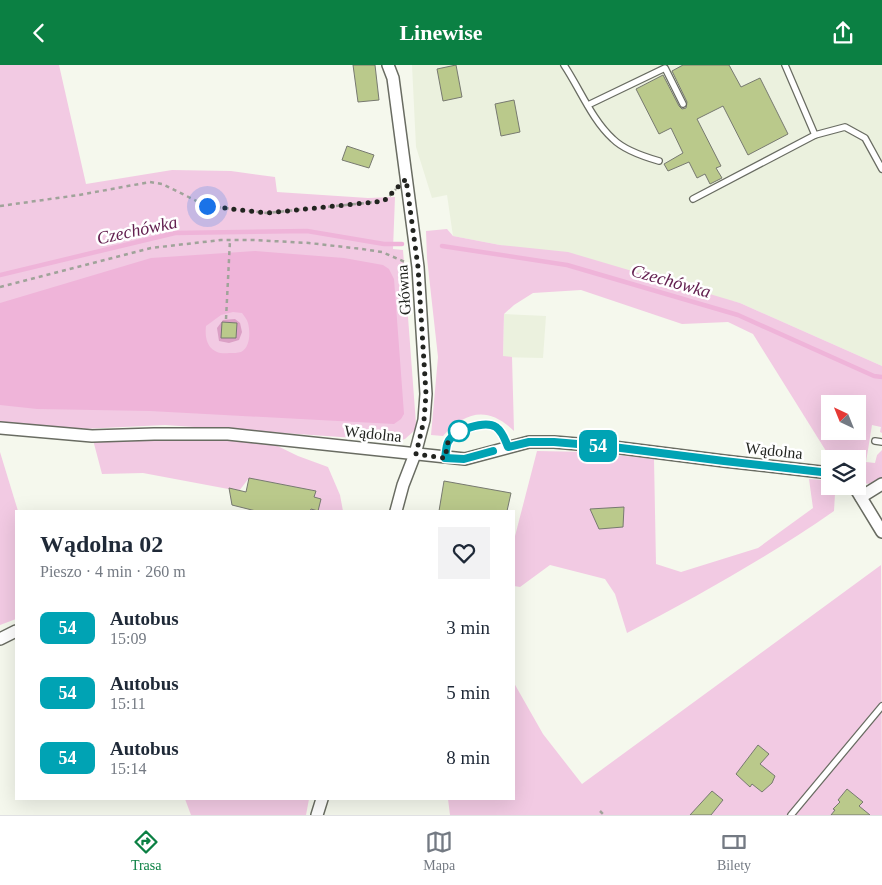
<!DOCTYPE html>
<html lang="pl">
<meta charset="utf-8">
<style>
:root{--surface:#fff;--page:#f2f2f3;--text:#1f2937;--muted:#747a83;--line:#e0e1e3;--accent:#0b8043}
body{margin:0;font-family:Georgia,serif;background:var(--page);color:var(--text);height:100vh;display:flex;flex-direction:column;font-size:19px;white-space:nowrap}
*{box-sizing:border-box;margin:0}
p{font-size:16px;color:var(--muted)}
.icon{flex:none;width:28px;height:28px;fill:none;stroke:currentColor;stroke-width:2;stroke-linecap:round;stroke-linejoin:round}
.map{position:relative;flex:1;overflow:hidden}
.side{position:absolute;left:15px;top:445px;width:500px;height:290px;display:flex;flex-direction:column;background:var(--surface);border-radius:0px;box-shadow:0 5px 20px #0002}
.side>*{flex:none}
.badge{padding:0 10px;border-radius:8px;font-size:18px;line-height:32px}
.needle{width:32px;rotate:317deg}
.controls{position:absolute;left:821px;top:330px;display:grid;gap:10px}
.controls a{display:grid;place-items:center;width:45px;height:45px;border-radius:0px;background:var(--surface);box-shadow:0 5px 20px #0002;font-size:25px}
.you{position:absolute;width:25px;height:25px;margin:-12px;border:4px solid #fff;border-radius:50%;background:#1a73e8;box-shadow:0 0 0 8px #1a73e833}
.map>.badge{position:absolute;translate:-50% -50%;box-shadow:0 0 0 2px #fff}
.round{display:grid;place-items:center;flex:none;width:52px;height:52px;border-radius:0px;background:var(--page)}
.overview{display:flex;align-items:center;justify-content:space-between;height:85px;padding:0 25px}
h1{font-size:24px;font-weight:700;line-height:38px}
ul{padding:0;list-style:none}
li{display:flex;align-items:center;gap:15px;height:65px;padding:0 25px}
li div{flex:1}
li b{display:block;font-size:19px}
li em{font-style:normal}
li .badge{min-width:55px;font-weight:700;text-align:center}
header{display:flex;justify-content:space-between;align-items:center;height:65px;padding:0 25px;background:var(--accent);color:#fff;font-size:22px;font-weight:700}
.menu{display:flex;justify-content:space-around;align-items:center;height:70px;border-top:1px solid var(--line);background:var(--surface);font-size:14px;color:var(--muted)}
.menu a{display:grid;justify-items:center;gap:2px}
.menu .on{color:var(--accent)}
.map>svg:first-child{display:block}
.built{fill:#ebf1de}
.green{fill:#f2cae3;fill-rule:evenodd}
.forest{fill:#dba0c5}
.water{fill:#efb4d9;fill-rule:evenodd}
.lines{fill:none;stroke-linecap:round;stroke-linejoin:round}
.stream{stroke:#efb4d9;stroke-width:4.5}
.building{fill:#bac98b;stroke:#777970}
.service-casing{stroke:#696c62;stroke-width:8}
.minor-casing{stroke:#696c62;stroke-width:14}
.path{stroke:#a0a39a;stroke-width:2.5;stroke-dasharray:4 4;stroke-linecap:butt}
.service{stroke:#fff;stroke-width:5.5}
.minor{stroke:#fff;stroke-width:11}
.line-casing{stroke:#fff;stroke-width:11}
.line{stroke:#00a3b4;stroke-width:8}
.walk{stroke:#222420;stroke-width:5;stroke-dasharray:0 9}
.stop-dot{fill:#fff;stroke:#00a3b4;stroke-width:2.5}
.labels{text-anchor:middle;stroke-width:5;stroke-linejoin:round;paint-order:stroke}
.street-label{font-size:16px;fill:#222420;stroke:#fff}
.water-label{font-size:18px;font-style:italic;fill:#632050;stroke:#fff}
</style>
<header><svg class="icon" aria-label="back" viewBox="0 0 24 24"><path d="M15 5l-7 7 7 7"/></svg>Linewise<svg class="icon" aria-label="share" viewBox="0 0 24 24"><path d="M12 15V3M7 8l5-5 5 5M5 13v7h14v-7"/></svg></header>
<div class="map">
<svg width="882" height="750" viewBox="0 0 882 750">
<rect width="100%" height="100%" fill="#f5f8ed"/>
<g class="built">
<path d="M412 0H882V301L740 238 500 180 453 171 447 130 432 133 416 82Z"/>
<path d="M504 249 546 251 543 293 503 292Z"/>
</g>
<g class="green">
<path d="M0 0H59L86 119 172 105 231 106 275 112 277 127 368 133 395 132 393 184 403 185 416 359 415 365 405 374 398 376 165 360 82 364 0 357Z"/>
<path d="M447 164 453 171 500 180 568 187 740 238 882 301V368L880 367 881 362 872 360 866 397 875 398 877 390 882 385V413C872 419 867 422 858 414V394H831L753 269 728 257 682 259 581 225 533 228 514 240 504 249 503 291 512 292 514 366C488 341 466 346 443 371L431 370 438 292 427 193 426 166ZM830 339H858V366H830Z"/>
<path d="M92 371 261 373 298 391 328 402 340 430 343 446H310L311 444 318 445 321 434 314 432 315 426 249 413 239 426 143 408 102 409Z"/>
<path d="M537 386 588 387 654 394 656 499 681 507 758 483 813 443 809 414 822 415 835 429 834 446C768 492 698 531 627 568L615 529 605 514 550 500 520 522 514 521V475Z"/>
<path d="M0 387 18 446H16V554L0 560Z"/>
<path d="M881 500 882 750H450L448 734H514V618L543 669 582 719Z"/>
<path d="M185 734H309L306 750H191Z"/>
</g>
<path class="forest" d="M235 254 240 258 242 267 239 275 229 278 219 276 217 263 223 255Z"/>
<path class="water" d="M255 186 344 193 383 200 389 204 394 214 404 349 401 354 394 359 150 346 37 344 0 340V238L151 193ZM233 247 242 248C244 251 247 254 248 258 250 266 251 282 241 287 238 288 233 288 229 288 211 290 204 278 206 261L221 250Z"/>
<g class="lines">
<g class="stream">
<path d="M442 181 567 200 738 250 874 311 882 312"/>
<path d="M0 210 175 168 307 166 384 179H402"/>
</g>
</g>
<g class="building">
<path d="M353 0H375L379 35 358 37Z"/>
<path d="M456 0 462 32 443 36 437 4Z"/>
<path d="M683 0H729L741 22 760 13 788 69 748 90 723 41 697 54 721 101 716 103 722 113 710 119 705 109 697 113 689 97 668 106 664 99 683 88 671 63 659 69 636 24 663 10 679 41 682 44 686 43 687 37 672 6Z"/>
<path d="M514 35 520 67 501 71 495 39Z"/>
<path d="M347 81 374 90 369 103 342 95Z"/>
<path d="M222 257 237 258 236 273H221Z"/>
<path d="M249 413 316 426 314 432 321 434 318 446 311 444 310 446H256L232 440 229 423 246 427Z"/>
<path d="M444 416 511 428 507 446H439Z"/>
<path d="M624 442 623 462 599 464 590 444Z"/>
<path d="M758 680 769 689 760 699 775 711 772 718 762 727 752 719 750 722 736 709Z"/>
<path d="M847 724 863 737 859 741 870 750H831L835 745 833 744 840 737 838 735Z"/>
<path d="M712 726 723 735 711 750H690Z"/>
</g>
<g class="lines">
<defs>
<g id="service">
<path d="M564 0C580 24 592 55 613 74 623 84 645 92 659 96"/>
<path d="M785 0 815 70"/>
<path d="M588 40 665 3 683 39"/>
<path d="M693 134 815 70 845 62 865 73 882 104"/>
<path d="M875 376 882 377"/>
<path d="M445 392C446 387 447 380 449 376 456 365 484 355 496 362 503 366 505 375 508 382"/>
<path d="M791 750 882 641"/>
</g>
<g id="minor">
<path d="M388 0 393 13 418 202 426 329 424 355 415 389 403 420 396 446"/>
<path d="M0 363 92 371 154 369H228L465 394 529 377H554L613 382 724 396 830 408"/>
<path d="M854 421 882 467"/>
<path d="M861 432 882 419"/>
<path d="M0 574 16 566"/>
<path d="M317 750 322 734"/>
</g>
</defs>
<use href="#service" class="service-casing"/>
<use href="#minor" class="minor-casing"/>
<g class="path">
<path d="M0 141 79 130 150 117 162 119 207 141 267 148 385 136 396 124"/>
<path d="M0 222 151 183 221 175H253L309 178 362 184 382 187 405 197"/>
<path d="M226 254 230 175"/>
<path d="M600 746 604 750"/>
</g>
<use href="#service" class="service"/>
<use href="#minor" class="minor"/>
</g>
<g class="lines">
<defs>
<path id="line" d="M493 386 464 394 445 393C446 388 446 381 448 377 454 365 485 355 496 362 503 367 505 375 508 382L529 377H554L613 382 724 396 830 408"/>
</defs>
<use href="#line" class="line-casing"/>
<use href="#line" class="line"/>
<path class="walk" d="M207 141 267 148 384 136 406 114 418 202 426 329 424 355 416 389 445 393 448 377 459 366"/>
</g>
<circle class="stop-dot" cx="459" cy="366" r="10"/>
<g class="labels">
<g class="street-label">
<text transform="translate(403 225) rotate(-94)" y="6">Główna</text>
<text transform="translate(373 368) rotate(6)" y="6">Wądolna</text>
<text transform="translate(774 385) rotate(6)" y="6">Wądolna</text>
</g>
<g class="water-label">
<text transform="translate(137 165) rotate(-12)" y="6">Czechówka</text>
<text transform="translate(671 216) rotate(16)" y="6">Czechówka</text>
</g>
</g>
</svg>
<div class="controls">
<a><svg class="needle" viewBox="-14 -14 28 28"><path d="M0-13l5 13h-10z" fill="#e53935"/><path d="M0 13l5-13h-10z" fill="#747a83"/></svg></a>
<a><svg class="icon" aria-label="layers" viewBox="0 0 24 24"><path d="M12 4l9 5-9 5-9-5zM3 14l9 5 9-5"/></svg></a>
</div>
<div class="you" style="left:207px;top:141px"></div>
<b class="badge" style="left:598px;top:381px;background:#00a3b4;color:#fff">54</b>
<section class="side">
<div class="overview"><div><h1>Wądolna 02</h1><p>Pieszo · 4 min · 260 m</p></div><a class="round"><svg class="icon" aria-label="heart" viewBox="0 0 24 24"><path d="M12 20l-8-8c-3-5 5-10 8-4 3-6 11-1 8 4z"/></svg></a></div>
<ul>
<li><span class="badge" style="background:#00a3b4;color:#fff">54</span><div><b>Autobus</b><p>15:09</p></div><em>3 min</em></li>
<li><span class="badge" style="background:#00a3b4;color:#fff">54</span><div><b>Autobus</b><p>15:11</p></div><em>5 min</em></li>
<li><span class="badge" style="background:#00a3b4;color:#fff">54</span><div><b>Autobus</b><p>15:14</p></div><em>8 min</em></li>
</ul>
</section>
</div>
<nav class="menu">
<a class="on"><svg class="icon" aria-label="directions" viewBox="0 0 24 24"><path d="M12 3l9 9-9 9-9-9zM9 14v-3h6M13 9l2 2-2 2"/></svg>Trasa</a>
<a><svg class="icon" aria-label="map" viewBox="0 0 24 24"><path d="M3 6l6-2 6 2 6-2v14l-6 2-6-2-6 2zM9 4v14M15 6v14"/></svg>Mapa</a>
<a><svg class="icon" aria-label="tickets" viewBox="0 0 24 24"><path d="M3 7h18v10H3zM15 7v10"/></svg>Bilety</a>
</nav>
